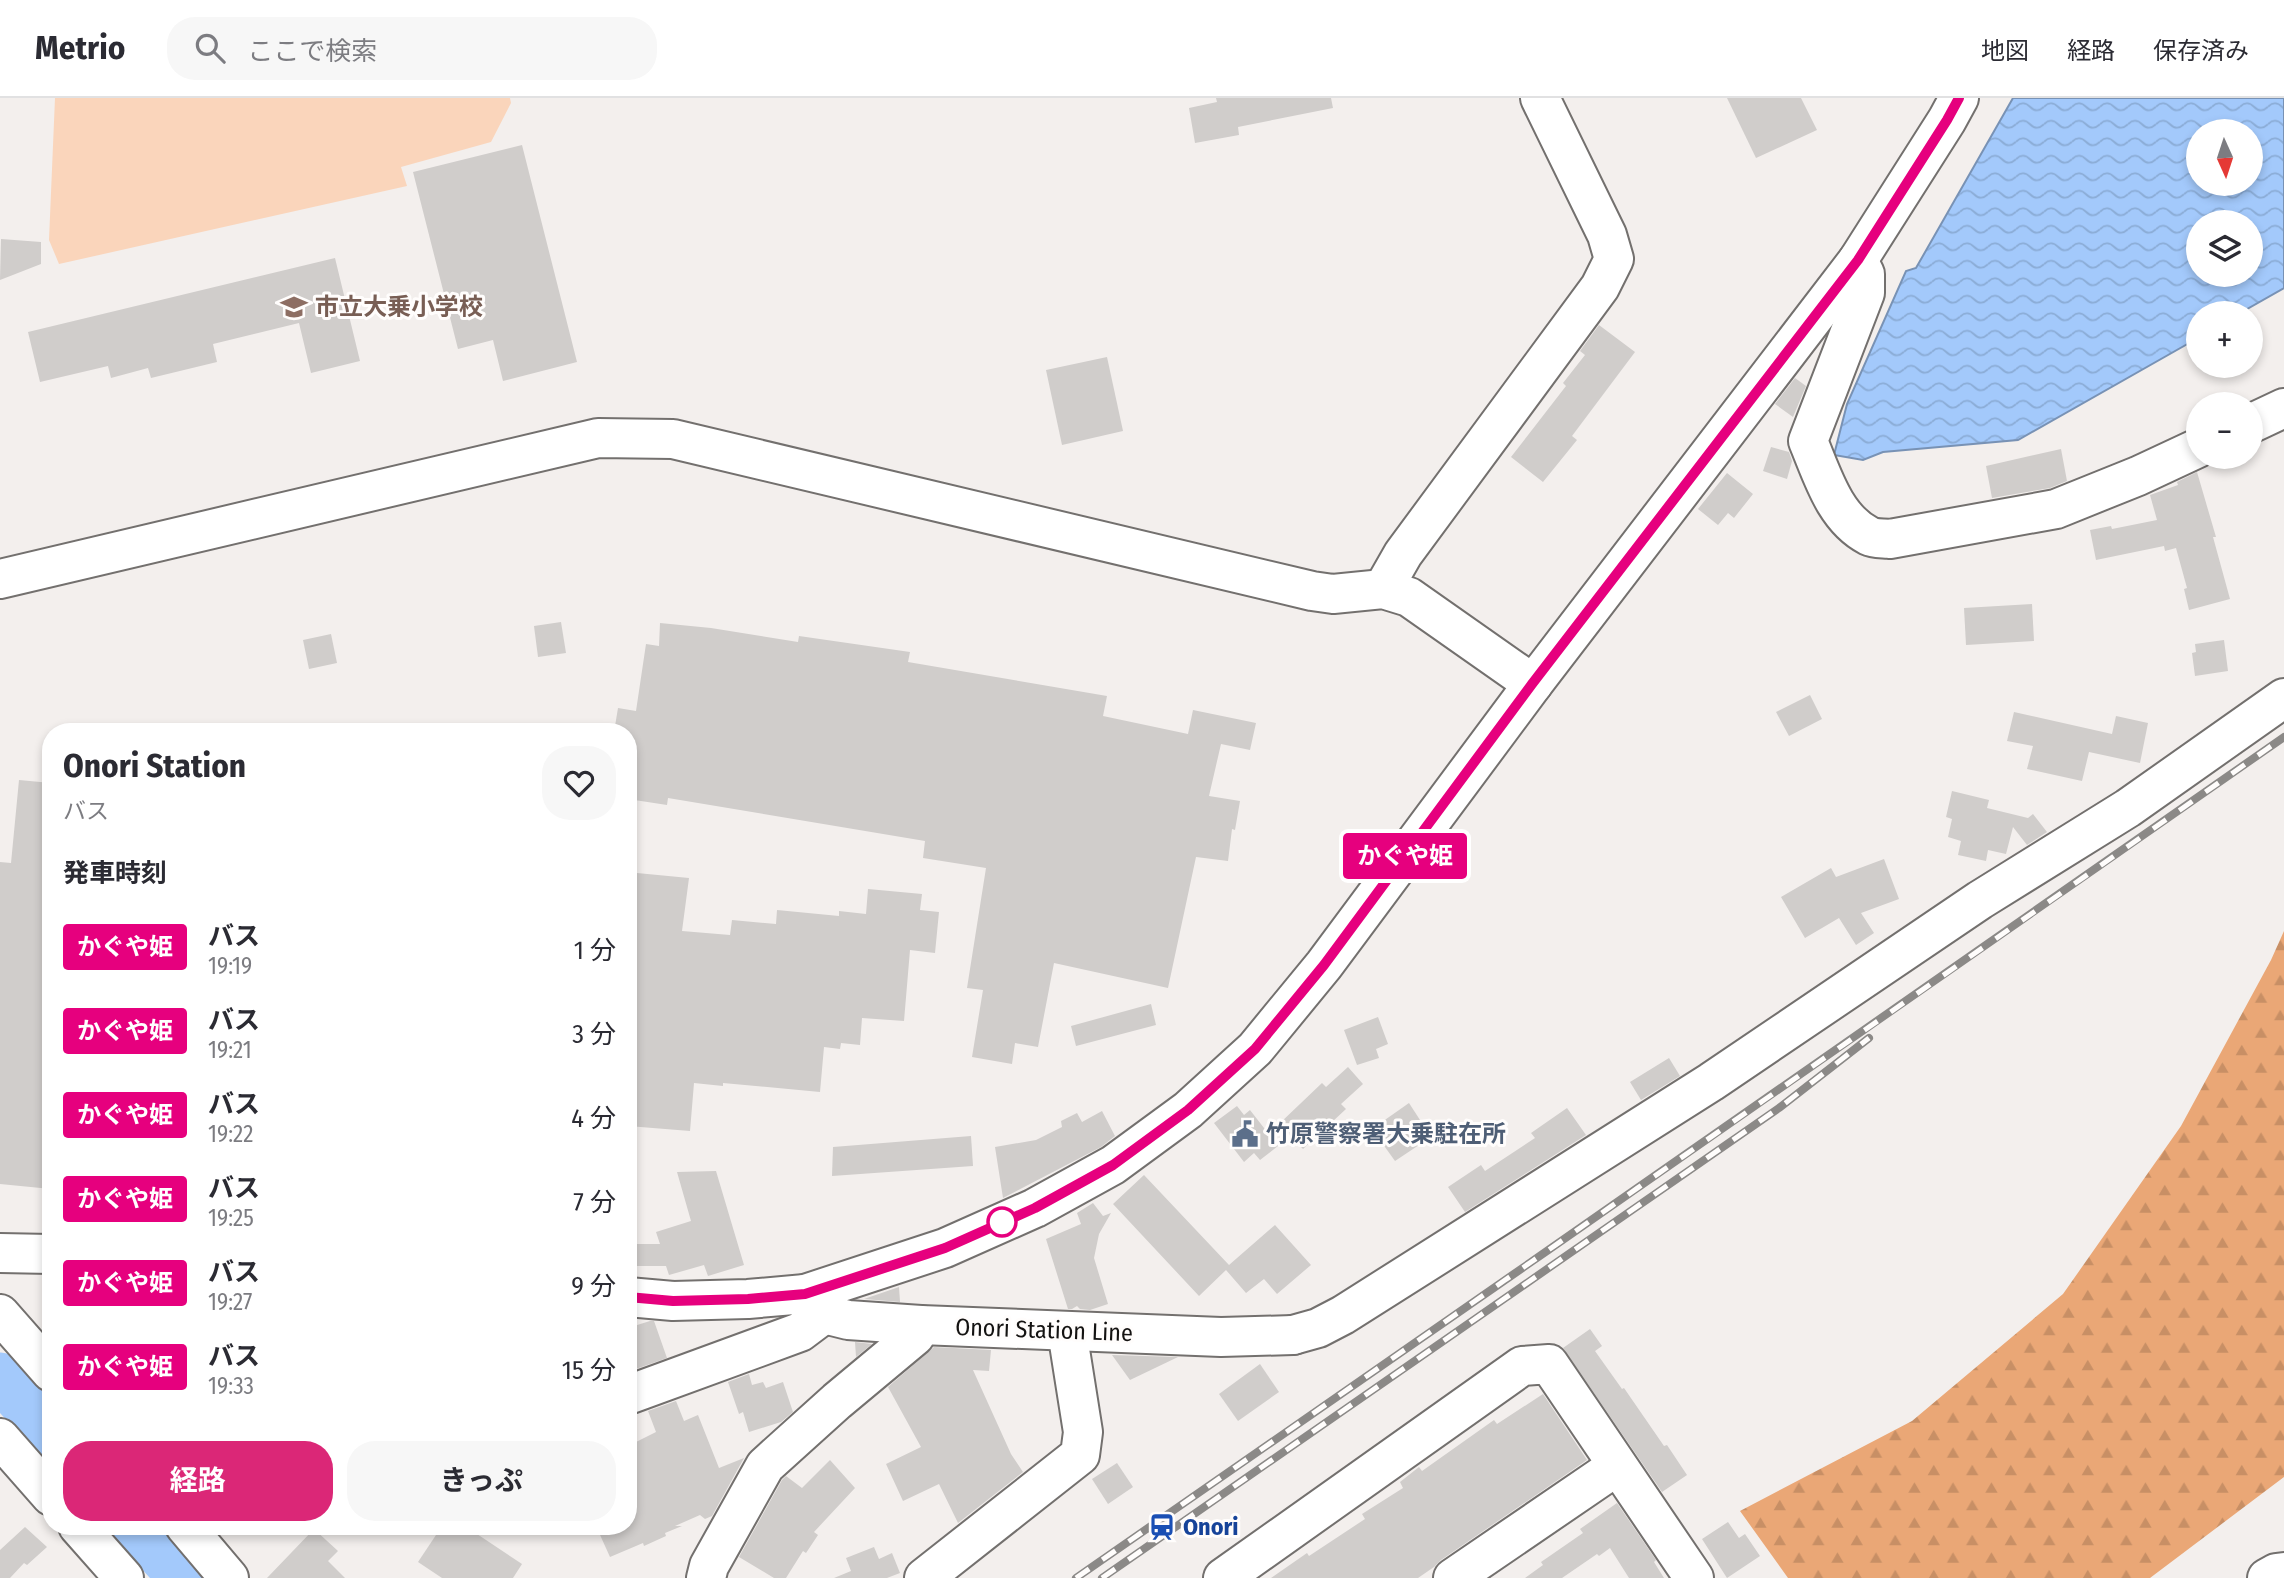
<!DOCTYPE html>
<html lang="ja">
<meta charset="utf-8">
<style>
:root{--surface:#fff;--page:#f7f7f7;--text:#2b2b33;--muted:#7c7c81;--line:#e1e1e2;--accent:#db2777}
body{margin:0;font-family:"Fira Sans Condensed","Noto Sans JP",sans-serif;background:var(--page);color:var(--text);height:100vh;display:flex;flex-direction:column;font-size:26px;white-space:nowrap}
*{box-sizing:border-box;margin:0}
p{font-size:23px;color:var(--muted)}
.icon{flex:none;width:38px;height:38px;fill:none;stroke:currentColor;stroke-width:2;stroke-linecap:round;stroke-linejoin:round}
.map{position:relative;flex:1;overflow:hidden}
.sheet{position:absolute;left:42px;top:625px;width:595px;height:812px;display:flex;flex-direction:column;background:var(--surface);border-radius:28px;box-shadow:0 4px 10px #0003}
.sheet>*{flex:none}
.badge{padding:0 14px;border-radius:5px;font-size:24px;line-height:46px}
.needle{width:46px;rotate:177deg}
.tools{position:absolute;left:2186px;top:21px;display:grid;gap:14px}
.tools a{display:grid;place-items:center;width:77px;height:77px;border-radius:50%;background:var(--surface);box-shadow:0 4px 10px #0003;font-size:35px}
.map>.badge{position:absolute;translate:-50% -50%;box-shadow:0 0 0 4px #fff}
h2{padding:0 21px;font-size:26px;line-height:63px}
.round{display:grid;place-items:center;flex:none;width:74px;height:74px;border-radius:28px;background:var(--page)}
.headline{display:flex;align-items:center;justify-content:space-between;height:119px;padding:0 21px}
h1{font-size:33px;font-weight:700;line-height:52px}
.button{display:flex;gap:14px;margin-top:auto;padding:14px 21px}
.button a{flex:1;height:80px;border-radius:28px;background:var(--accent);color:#fff;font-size:28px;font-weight:700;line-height:80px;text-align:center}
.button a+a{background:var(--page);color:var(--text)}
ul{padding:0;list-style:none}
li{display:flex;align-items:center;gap:21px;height:84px;padding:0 21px}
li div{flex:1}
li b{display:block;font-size:26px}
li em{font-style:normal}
li .badge{min-width:77px;font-weight:700;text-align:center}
header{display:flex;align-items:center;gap:42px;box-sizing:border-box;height:98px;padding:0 35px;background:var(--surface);border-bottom:2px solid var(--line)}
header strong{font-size:33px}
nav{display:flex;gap:38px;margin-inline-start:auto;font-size:24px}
.search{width:490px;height:63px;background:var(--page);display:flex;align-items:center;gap:18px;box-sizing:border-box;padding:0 24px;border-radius:28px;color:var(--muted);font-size:26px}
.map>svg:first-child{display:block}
.forest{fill:url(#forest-firs)}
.park{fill:#fad5bb}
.water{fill:url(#water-waves);stroke:#7892b5;stroke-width:2;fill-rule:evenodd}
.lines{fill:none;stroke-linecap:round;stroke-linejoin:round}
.river{stroke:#a3c9fb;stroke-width:49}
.building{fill:#d0cdcb}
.minor-casing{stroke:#73706e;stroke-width:42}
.major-casing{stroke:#73706e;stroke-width:42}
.highway-casing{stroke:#73706e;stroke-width:42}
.minor{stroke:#fff;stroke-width:38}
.major{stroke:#fff;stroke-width:38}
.highway{stroke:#fff;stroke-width:38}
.rail-casing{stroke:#8b8987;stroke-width:8}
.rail{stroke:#fffdfc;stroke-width:5;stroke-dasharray:16;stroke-linecap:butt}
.line-casing{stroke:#fff;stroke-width:16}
.line{stroke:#e6007e;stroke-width:10}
.stop-dot{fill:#fff;stroke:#e6007e;stroke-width:3.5}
.labels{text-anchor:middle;stroke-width:6;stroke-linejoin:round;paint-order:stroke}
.education-label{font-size:24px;font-weight:bold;fill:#785e54;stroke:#fffdfc;text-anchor:start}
.service-label{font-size:24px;font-weight:bold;fill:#4e5e75;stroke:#fffdfc;text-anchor:start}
.street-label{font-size:24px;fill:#141312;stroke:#fffdfc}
.transit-label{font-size:24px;font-weight:bold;fill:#164399;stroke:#fffdfc;text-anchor:start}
</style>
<header>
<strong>Metrio</strong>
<div class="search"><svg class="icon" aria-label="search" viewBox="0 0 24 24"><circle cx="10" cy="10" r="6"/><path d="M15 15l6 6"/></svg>ここで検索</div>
<nav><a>地図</a><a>経路</a><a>保存済み</a></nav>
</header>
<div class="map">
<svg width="2284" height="1480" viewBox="0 0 2284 1480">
<defs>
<pattern id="forest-firs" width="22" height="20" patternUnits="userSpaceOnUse" patternTransform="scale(1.75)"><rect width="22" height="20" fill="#eaa776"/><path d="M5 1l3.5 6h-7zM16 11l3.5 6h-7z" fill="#c88f65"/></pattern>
<pattern id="water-waves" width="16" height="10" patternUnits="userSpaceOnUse" patternTransform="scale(1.75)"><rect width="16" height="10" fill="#a3c9fb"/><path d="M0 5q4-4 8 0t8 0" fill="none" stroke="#8bacd6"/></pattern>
</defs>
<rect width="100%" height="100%" fill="#f3efed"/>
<path class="forest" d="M2284 833V1379L2150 1480H1788L1740 1413 1912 1323 2063 1196 2181 1028 2271 862Z"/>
<path class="park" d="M55 0H510L511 5 491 44 401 69 407 88 59 166 49 142Z"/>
<path class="water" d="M2013 0H2284V190L2240 215H2198V240L2018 342 1883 354 1863 362 1834 357 1847 306 1906 173 1916 170ZM2198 33H2250V86H2198ZM2198 124H2250V177H2198Z"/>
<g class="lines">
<g class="river">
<path d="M0 1279 51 1334"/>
<path d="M136 1428 183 1480"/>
</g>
</g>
<g class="building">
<path d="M1216 0H1331L1333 10 1238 29 1239 37 1195 45 1189 10 1217 4Z"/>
<path d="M1727 0H1801L1817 32 1756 60Z"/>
<path d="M522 47 577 264 503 283 493 242 458 251 413 74Z"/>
<path d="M1 141 41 144V166L0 182Z"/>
<path d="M335 160 360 263 311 275 299 225 213 246 217 264 151 280 148 270 111 280 108 268 40 284 28 234Z"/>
<path d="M1599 227 1635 254 1572 338 1577 342 1543 384 1511 359 1566 288 1563 285 1585 257 1580 253Z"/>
<path d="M1107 259 1123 333 1062 347 1046 272Z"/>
<path d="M1795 280 1806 288 1793 319 1775 306Z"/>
<path d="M1771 349 1789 354 1792 363 1787 381 1763 373Z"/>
<path d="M2061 351 2067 383 2050 390 1992 400 1986 368Z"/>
<path d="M2197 374 2216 439H2213L2230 501 2189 512 2184 491 2187 490 2176 450 2165 453 2164 448 2096 462 2090 432 2111 428 2112 431 2157 422 2150 397 2178 387 2177 384Z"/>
<path d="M1727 375 1753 396 1734 420 1728 415 1718 427 1698 411Z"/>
<path d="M2032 506 2034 543 1966 547 1964 510Z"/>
<path d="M561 524 566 555 538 559 534 528Z"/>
<path d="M660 525 711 530 798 544 799 538 910 554 908 564 1107 598 1103 618 1188 636 1193 612 1256 625 1250 652 1221 646 1209 698 1240 703 1235 732 1232 731 1228 763 1196 759 1168 890 1054 865 1038 949 1015 945 1012 966 972 959 983 892 967 890 986 770 923 760 925 743 668 700 667 707 628 701V634H614L618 610 636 613 646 546 659 548Z"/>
<path d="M331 536 337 565 309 571 303 542Z"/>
<path d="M2224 542 2228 573 2195 578 2192 555 2196 554 2195 546Z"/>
<path d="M1810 597 1822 621 1789 638 1776 614Z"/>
<path d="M2014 614 2112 636 2116 618 2148 625 2140 665 2089 654 2082 683 2027 671 2033 648 2007 643Z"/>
<path d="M19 682 51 685V1091L0 1086V764L11 765Z"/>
<path d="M1952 693 1989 702 1987 710 2028 720 2033 716 2047 734 2027 747 2013 729 2006 756 1988 752 1986 763 1958 757 1961 743 1948 739 1952 721 1946 719Z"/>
<path d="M1884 761 1899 801 1861 815 1874 835 1856 847 1839 820 1805 840 1781 799 1831 770 1836 779Z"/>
<path d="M637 775 689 780 682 833 730 837 732 822 776 826 777 812 839 818V813L866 816 868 791 922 796 920 812 939 814 935 855 910 852 904 923 862 920 860 947 841 945 840 951 824 949 820 994 723 985V988L694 985 690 1033 628 1028V818H633Z"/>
<path d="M1151 906 1156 927 1076 948 1071 928Z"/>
<path d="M1378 919 1388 946 1376 951 1379 960 1357 967 1344 932Z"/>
<path d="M1669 960 1680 978 1641 1002 1630 984Z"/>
<path d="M1348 969 1363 986 1341 1006 1346 1011 1303 1051 1279 1026 1322 985 1326 989Z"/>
<path d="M1409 1005 1431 1039 1395 1063 1372 1031Z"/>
<path d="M1237 1008 1244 1017 1250 1012 1278 1048 1260 1062 1254 1055 1244 1064 1214 1025Z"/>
<path d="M1567 1010 1586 1037 1465 1114 1448 1089 1481 1067 1485 1073 1535 1040 1531 1035Z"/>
<path d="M1102 1013 1115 1038 1101 1049 1003 1100 995 1049 1036 1042 1062 1029 1061 1023 1077 1015 1082 1024Z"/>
<path d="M971 1038 973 1068 832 1078 833 1049Z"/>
<path d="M716 1073 744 1167 708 1178 704 1167 669 1177 666 1168H628V1146H660L656 1134 691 1123 677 1074Z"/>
<path d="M1144 1077 1229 1167 1275 1127 1311 1167 1277 1196 1264 1181 1246 1195 1226 1172 1199 1198 1113 1106Z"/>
<path d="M1093 1105 1103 1118 1111 1115 1099 1136 1094 1160 1108 1206 1090 1212 1080 1211 1077 1208 1072 1211H1068L1046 1141 1081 1126 1077 1115Z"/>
<path d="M899 1189 900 1204 864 1201Z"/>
<path d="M650 1223H654L667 1260 633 1272 628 1257V1234L635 1232 634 1228Z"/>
<path d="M1590 1231 1602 1248 1595 1253 1622 1291 1624 1290 1664 1348 1667 1347 1687 1377 1662 1394 1563 1250Z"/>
<path d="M855 1244 872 1246 856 1259Z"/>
<path d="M934 1249 991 1252 989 1273 973 1272 1011 1356 1023 1374 958 1425 939 1386 903 1403 886 1366 921 1349 888 1289Z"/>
<path d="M1112 1257 1178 1259 1130 1282Z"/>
<path d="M1260 1266 1279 1294 1238 1323 1219 1296Z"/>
<path d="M749 1276 752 1287 763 1284 766 1290 783 1284 793 1314 781 1324 749 1334 743 1314 739 1316 728 1284Z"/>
<path d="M1543 1296 1587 1362 1441 1462 1434 1469 1418 1480H1271L1307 1455 1309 1458 1365 1421 1362 1416 1403 1390 1400 1384 1419 1369 1422 1373 1494 1322 1497 1326Z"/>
<path d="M676 1303 684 1323 698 1317 719 1370 744 1360 712 1418 705 1421 700 1417 675 1428H682L665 1435 666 1438 644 1448 643 1445 610 1459 596 1428H628V1348L656 1334 648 1313Z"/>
<path d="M830 1362 855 1390 814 1434 818 1437 806 1455 803 1453 786 1480H774L739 1459 782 1382 786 1378 802 1390Z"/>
<path d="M1117 1365 1133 1389 1108 1406 1092 1381Z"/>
<path d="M1617 1405 1656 1462 1654 1464 1664 1480H1629L1610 1450 1599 1458 1597 1456 1562 1480H1525L1543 1467 1541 1464 1583 1435 1580 1431Z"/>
<path d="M1728 1424 1739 1440 1745 1436 1760 1458 1727 1480 1702 1441Z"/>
<path d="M442 1428H465L522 1466 513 1480H442L418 1464Z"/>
<path d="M25 1429 47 1449 27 1467 24 1465 10 1480H0V1452Z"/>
<path d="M314 1431 338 1453 328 1463 345 1480H267Z"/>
<path d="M874 1449 879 1461 892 1455 900 1475 887 1480H834L851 1473 846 1460Z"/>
</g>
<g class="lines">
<defs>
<g id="minor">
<path d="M1858 162 1865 176V195L1808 343C1822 376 1834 420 1869 438 1875 441 1884 440 1890 441L2056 411 2138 378 2198 350"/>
<path d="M2250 326 2284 310"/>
<path d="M0 481 598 340 673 341 1312 493 1333 496 1383 491 1409 499 1533 586"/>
<path d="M1383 491 1403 456 1600 189 1614 161 1607 137 1540 0"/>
<path d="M0 1216 51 1274"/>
<path d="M1293 1237 1318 1230 1343 1217 1711 984 1980 802 2128 710 2284 600"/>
<path d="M628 1297 800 1234 824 1216"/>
<path d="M0 1340 51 1398"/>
<path d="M78 1428 124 1480"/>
<path d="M185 1428 229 1480"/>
<path d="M706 1480 709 1468 765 1368 837 1303 915 1238 921 1227"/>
<path d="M924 1480 1080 1357 1083 1334 1067 1233"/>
<path d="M1223 1480 1522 1268 1549 1266 1694 1480"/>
<path d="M1453 1480 1617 1368"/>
<path d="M2267 1480 2276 1475 2284 1474"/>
</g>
<path id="major" d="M805 1196 824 1216 848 1222 921 1227 1221 1239 1293 1237"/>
<g id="highway">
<path d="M0 1155 51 1156"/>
<path d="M628 1199 673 1203 748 1201 805 1196 945 1150 1035 1110 1113 1067 1188 1012 1255 951 1324 867 1533 586 1858 162 1947 22 1959 0"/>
</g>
</defs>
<use href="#minor" class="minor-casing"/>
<use href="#major" class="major-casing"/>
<use href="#highway" class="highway-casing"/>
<use href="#minor" class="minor"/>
<use href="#major" class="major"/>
<use href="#highway" class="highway"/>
<defs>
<g id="rail">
<path d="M1076 1480C1479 1200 1882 921 2284 639"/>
<path d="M1102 1480 1779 1010 1869 940"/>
</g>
</defs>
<use href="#rail" class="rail-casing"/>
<use href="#rail" class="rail"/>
</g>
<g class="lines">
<defs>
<path id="line" d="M628 1199 673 1203 748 1201 805 1196 945 1150 1035 1110 1113 1067 1188 1012 1255 951 1324 867 1532 586 1858 162 1947 22 1959 0"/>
</defs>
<use href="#line" class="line-casing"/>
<use href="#line" class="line"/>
</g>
<defs>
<symbol id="school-bare" viewBox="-9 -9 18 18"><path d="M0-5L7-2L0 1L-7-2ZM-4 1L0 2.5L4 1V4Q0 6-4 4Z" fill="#8d6e63" stroke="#fffdfc" stroke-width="2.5" paint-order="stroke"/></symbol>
<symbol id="civic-bare" viewBox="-9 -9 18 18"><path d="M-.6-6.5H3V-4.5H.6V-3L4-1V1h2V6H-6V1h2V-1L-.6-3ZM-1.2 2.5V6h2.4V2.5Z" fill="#5c6f8a" stroke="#fffdfc" stroke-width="2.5" paint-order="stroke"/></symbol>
<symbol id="station-bare" viewBox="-9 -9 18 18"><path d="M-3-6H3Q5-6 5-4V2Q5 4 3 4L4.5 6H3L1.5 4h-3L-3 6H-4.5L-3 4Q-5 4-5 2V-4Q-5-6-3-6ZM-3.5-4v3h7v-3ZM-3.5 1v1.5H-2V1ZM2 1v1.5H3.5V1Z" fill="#1a4fb4" stroke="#fffdfc" stroke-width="2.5" paint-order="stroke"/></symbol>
</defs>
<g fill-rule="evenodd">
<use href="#school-bare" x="275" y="190" width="38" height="38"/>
<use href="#civic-bare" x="1226" y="1017" width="38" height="38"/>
<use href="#station-bare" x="1143" y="1410" width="38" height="38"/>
</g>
<circle class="stop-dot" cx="1002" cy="1124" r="14"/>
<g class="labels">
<g class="education-label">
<text x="315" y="217">市立大乗小学校</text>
</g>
<g class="service-label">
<text x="1266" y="1044">竹原警察署大乗駐在所</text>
</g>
<g class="street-label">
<text transform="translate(1044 1232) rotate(2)" y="8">Onori Station Line</text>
</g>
<g class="transit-label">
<text x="1183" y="1437">Onori</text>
</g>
</g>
</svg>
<div class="tools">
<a><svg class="needle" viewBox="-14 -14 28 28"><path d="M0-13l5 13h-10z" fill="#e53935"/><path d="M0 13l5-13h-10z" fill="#7c7c81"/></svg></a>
<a><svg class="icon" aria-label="layers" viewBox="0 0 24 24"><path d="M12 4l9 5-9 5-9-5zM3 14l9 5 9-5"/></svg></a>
<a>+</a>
<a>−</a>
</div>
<b class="badge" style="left:1405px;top:758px;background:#e6007e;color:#fff">かぐや姫</b>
<section class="sheet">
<div class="headline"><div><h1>Onori Station</h1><p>バス</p></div><a class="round"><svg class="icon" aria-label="heart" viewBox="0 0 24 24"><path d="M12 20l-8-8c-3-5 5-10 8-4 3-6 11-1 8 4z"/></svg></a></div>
<h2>発車時刻</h2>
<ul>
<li><span class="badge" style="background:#e6007e;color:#fff">かぐや姫</span><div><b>バス</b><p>19:19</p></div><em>1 分</em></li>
<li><span class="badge" style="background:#e6007e;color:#fff">かぐや姫</span><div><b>バス</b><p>19:21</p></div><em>3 分</em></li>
<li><span class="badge" style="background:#e6007e;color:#fff">かぐや姫</span><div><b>バス</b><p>19:22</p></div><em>4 分</em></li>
<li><span class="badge" style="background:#e6007e;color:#fff">かぐや姫</span><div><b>バス</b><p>19:25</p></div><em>7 分</em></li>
<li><span class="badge" style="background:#e6007e;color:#fff">かぐや姫</span><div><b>バス</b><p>19:27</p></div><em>9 分</em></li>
<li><span class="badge" style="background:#e6007e;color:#fff">かぐや姫</span><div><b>バス</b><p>19:33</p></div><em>15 分</em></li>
</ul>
<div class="button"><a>経路</a><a>きっぷ</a></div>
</section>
</div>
